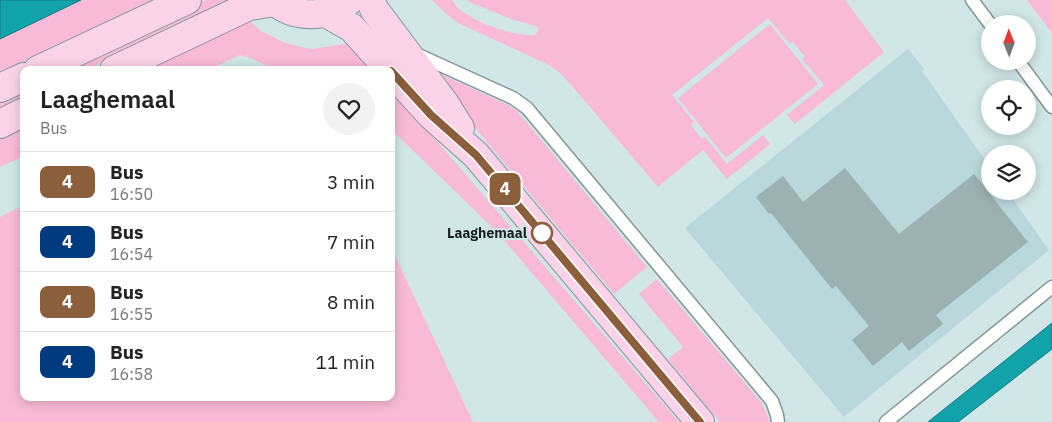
<!DOCTYPE html>
<style>
:root{--surface:#fff;--page:#f2f2f2;--text:#222;--muted:#767676;--line:#e0e0e0}
body{margin:0;font-family:"IBM Plex Sans",sans-serif;background:var(--page);color:var(--text);height:100vh;display:flex;flex-direction:column;font-size:19px;white-space:nowrap}
*{box-sizing:border-box;margin:0}
p{font-size:16px;color:var(--muted)}
.icon{flex:none;width:28px;height:28px;fill:none;stroke:currentColor;stroke-width:2;stroke-linecap:round;stroke-linejoin:round}
.map{position:relative;flex:1;overflow:hidden}
.side{position:absolute;left:20px;top:66px;width:375px;height:335px;display:flex;flex-direction:column;background:var(--surface);border-radius:10px;box-shadow:0 2px 12px #0003}
.side>*{flex:none}
.badge{padding:0 10px;border-radius:8px;font-size:18px;line-height:32px}
.needle{width:32px;rotate:359deg}
.buttons{position:absolute;left:981px;top:15px;display:grid;gap:10px}
.buttons a{display:grid;place-items:center;width:55px;height:55px;border-radius:50%;background:var(--surface);box-shadow:0 2px 12px #0003;font-size:25px}
.map>.badge{position:absolute;translate:-50% -50%;box-shadow:0 0 0 2px #fff}
.round{display:grid;place-items:center;flex:none;width:52px;height:52px;border-radius:26px;background:var(--page)}
.overview{display:flex;align-items:center;justify-content:space-between;height:85px;padding:0 20px}
h1{font-size:24px;font-weight:600;line-height:38px}
ul{padding:0;list-style:none}
li{display:flex;align-items:center;gap:15px;height:60px;padding:0 20px;border-top:1px solid var(--line)}
li div{flex:1}
li b{display:block;font-size:19px}
li em{font-style:normal}
li .badge{min-width:55px;font-weight:700;text-align:center}
.map>svg:first-child{display:block}
.built{fill:#bad8da}
.green{fill:#f9bad7}
.water{fill:#11a2aa;stroke:#127a80}
.building{fill:#9cb1b2}
.lines{fill:none;stroke-linecap:round;stroke-linejoin:round}
.lane-casing{stroke:#829697;stroke-width:15}
.secondary-casing{stroke:#829697;stroke-width:30}
.lane{stroke:#fff;stroke-width:12}
.secondary{stroke:#fad3e8;stroke-width:28}
.line-casing{stroke:#fff;stroke-width:11}
.line{stroke:#8b5e3c;stroke-width:8}
.stop-dot{fill:#fff;stroke:#8b5e3c;stroke-width:2.5}
.labels{text-anchor:middle;stroke-width:4;stroke-linejoin:round;paint-order:stroke}
.stop-label{font-size:14px;font-weight:bold;fill:#161e1f;stroke:#d0e6e7;text-anchor:end}
</style>
<div class="map">
<svg width="1052" height="422" viewBox="0 0 1052 422">
<rect width="100%" height="100%" fill="#d0e6e7"/>
<path class="built" d="M908 49 924 69 922 71 990 167V191H1007L1049 250 844 417 685 228Z"/>
<g class="green">
<path d="M81 0H166L0 78V39Z"/>
<path d="M206 0H226L228 3 86 70H57Z"/>
<path d="M432 0H452C453 1 456 6 457 7 472 22 515 37 535 35L538 31V28L536 26 511 19 474 4 467 0H845L884 52 795 124 787 115 824 85 802 59 805 57 793 42 790 44 768 18 672 95 694 122 691 125 702 139 705 137 727 164 763 135 770 144 727 179 703 150 658 187 573 87 559 72 547 64 458 23 443 11Z"/>
<path d="M1027 0H1052V33Z"/>
<path d="M249 20 261 31 285 43 311 49 333 46 351 42 376 70H275L253 59 240 55 208 70H138Z"/>
<path d="M770 24 818 84 726 158 678 98Z"/>
<path d="M434 71 508 105 517 111 647 267 614 294 490 146 432 73Z"/>
<path d="M24 85V99L0 111V97Z"/>
<path d="M391 88 679 422H659L497 232 391 129Z"/>
<path d="M24 124V156L0 167V135Z"/>
<path d="M24 205V398H391V247L473 422H0V217Z"/>
<path d="M657 279 761 402C764 408 769 415 769 422H720L668 359 683 347 639 294Z"/>
</g>
<g class="water">
<path d="M0 0H81L0 39Z"/>
<path d="M1052 323V349L958 422H928Z"/>
</g>
<path class="building" d="M845 168 899 234 974 174 1028 242 936 315 943 324 909 351 902 342 873 366 852 340 869 326 836 286 832 289 771 213 769 214 756 197 783 176 803 202Z"/>
<g class="lines">
<defs>
<g id="lane">
<path d="M972 0 990 24"/>
<path d="M414 53 513 98 527 108 772 401 777 415 778 422"/>
<path d="M1018 61 1052 107"/>
<path d="M886 422 1052 287"/>
</g>
<g id="secondary">
<path d="M273 0C295 20 328 18 350 0"/>
<path d="M371 0 374 9 445 104 460 128"/>
<path d="M326 13 352 28 390 70"/>
<path d="M38 70 187 0"/>
<path d="M114 70 249 6 275 2"/>
<path d="M391 71 431 115 476 155 700 422"/>
<path d="M0 88 24 77"/>
<path d="M0 124 24 112"/>
</g>
</defs>
<use href="#lane" class="lane-casing"/>
<use href="#secondary" class="secondary-casing"/>
<use href="#lane" class="lane"/>
<use href="#secondary" class="secondary"/>
</g>
<g class="lines">
<defs>
<path id="line" d="M391 71 431 115 476 155 700 422"/>
</defs>
<use href="#line" class="line-casing"/>
<use href="#line" class="line"/>
</g>
<circle class="stop-dot" cx="542" cy="233" r="10"/>
<g class="labels">
<g class="stop-label">
<text x="527" y="238">Laaghemaal</text>
</g>
</g>
</svg>
<div class="buttons">
<a><svg class="needle" viewBox="-14 -14 28 28"><path d="M0-13l5 13h-10z" fill="#e53935"/><path d="M0 13l5-13h-10z" fill="#767676"/></svg></a>
<a><svg class="icon" aria-label="locate" viewBox="0 0 24 24"><circle cx="12" cy="12" r="6"/><path d="M12 2v4M12 18v4M2 12h4M18 12h4"/></svg></a>
<a><svg class="icon" aria-label="layers" viewBox="0 0 24 24"><path d="M12 4l9 5-9 5-9-5zM3 14l9 5 9-5"/></svg></a>
</div>
<b class="badge" style="left:505px;top:189px;background:#8b5e3c;color:#fff">4</b>
<section class="side">
<div class="overview"><div><h1>Laaghemaal</h1><p>Bus</p></div><a class="round"><svg class="icon" aria-label="heart" viewBox="0 0 24 24"><path d="M12 20l-8-8c-3-5 5-10 8-4 3-6 11-1 8 4z"/></svg></a></div>
<ul>
<li><span class="badge" style="background:#8b5e3c;color:#fff">4</span><div><b>Bus</b><p>16:50</p></div><em>3 min</em></li>
<li><span class="badge" style="background:#003b80;color:#fff">4</span><div><b>Bus</b><p>16:54</p></div><em>7 min</em></li>
<li><span class="badge" style="background:#8b5e3c;color:#fff">4</span><div><b>Bus</b><p>16:55</p></div><em>8 min</em></li>
<li><span class="badge" style="background:#003b80;color:#fff">4</span><div><b>Bus</b><p>16:58</p></div><em>11 min</em></li>
</ul>
</section>
</div>
